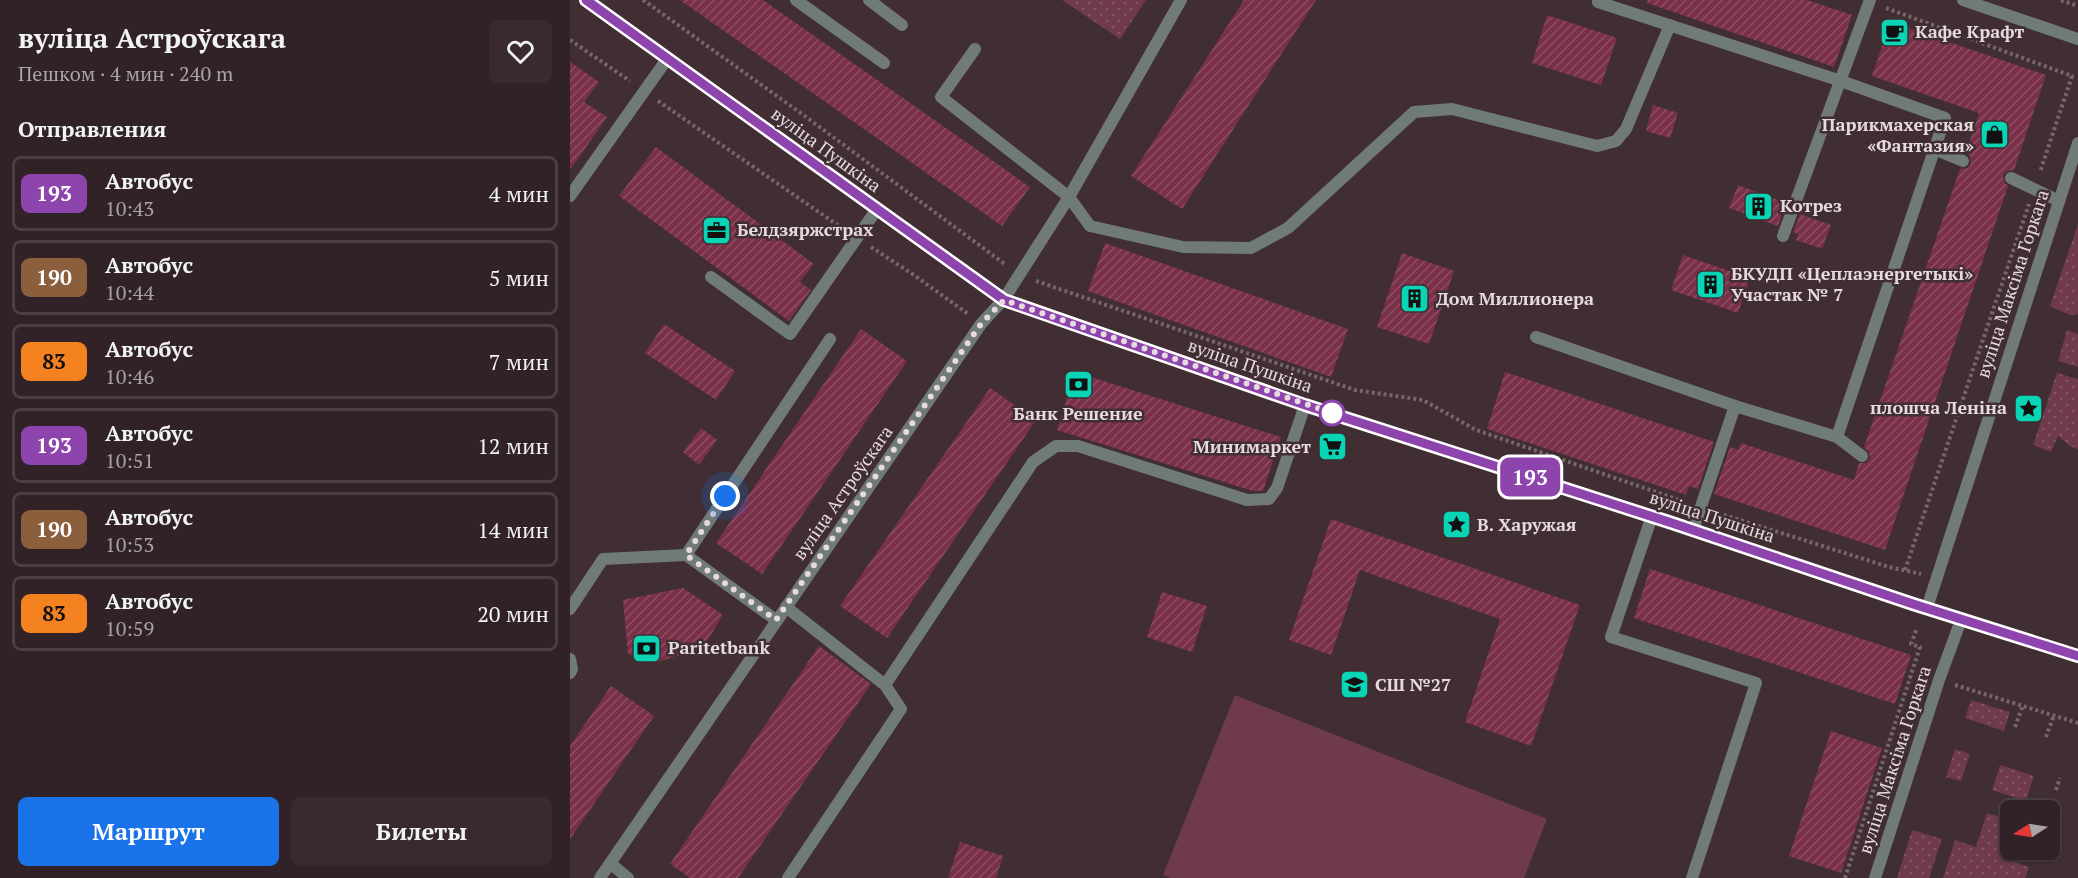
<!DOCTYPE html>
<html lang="ru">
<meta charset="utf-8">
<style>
:root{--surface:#302226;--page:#382a2e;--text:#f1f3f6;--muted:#a8a4a7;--line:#4b3f43;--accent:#1a73e8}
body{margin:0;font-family:"PT Serif",serif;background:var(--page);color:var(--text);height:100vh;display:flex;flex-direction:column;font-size:22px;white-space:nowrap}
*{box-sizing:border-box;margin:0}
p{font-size:20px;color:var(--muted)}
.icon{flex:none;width:33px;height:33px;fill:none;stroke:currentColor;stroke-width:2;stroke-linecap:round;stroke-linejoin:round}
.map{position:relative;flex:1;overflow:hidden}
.sheet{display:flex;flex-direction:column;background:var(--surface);width:570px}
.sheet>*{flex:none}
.badge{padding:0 12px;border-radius:9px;font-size:21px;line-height:39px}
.needle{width:39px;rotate:258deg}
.fabs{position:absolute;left:1430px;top:800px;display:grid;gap:12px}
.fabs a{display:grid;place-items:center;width:60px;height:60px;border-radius:9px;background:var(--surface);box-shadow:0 2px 4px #0004,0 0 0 2px var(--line);font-size:30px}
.you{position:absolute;width:30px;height:30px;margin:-15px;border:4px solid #fff;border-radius:50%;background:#1a73e8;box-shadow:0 0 0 9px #1a73e833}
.map>.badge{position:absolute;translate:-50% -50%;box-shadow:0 0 0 3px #fff}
h2{padding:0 18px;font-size:22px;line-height:54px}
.round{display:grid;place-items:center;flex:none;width:63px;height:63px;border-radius:9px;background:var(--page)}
.overview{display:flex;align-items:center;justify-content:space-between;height:102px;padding:0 18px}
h1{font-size:28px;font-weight:700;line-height:45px}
.action{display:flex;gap:12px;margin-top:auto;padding:12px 18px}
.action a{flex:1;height:69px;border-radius:9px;background:var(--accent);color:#fff;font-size:24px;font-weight:700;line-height:69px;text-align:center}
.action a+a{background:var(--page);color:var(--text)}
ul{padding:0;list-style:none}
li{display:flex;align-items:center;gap:18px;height:75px;margin:0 12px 9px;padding:0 6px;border:3px solid var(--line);border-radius:9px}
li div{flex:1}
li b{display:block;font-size:22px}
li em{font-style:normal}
li .badge{min-width:66px;font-weight:700;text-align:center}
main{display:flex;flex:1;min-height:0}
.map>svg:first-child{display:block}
.grass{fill:url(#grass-dots)}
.pitch{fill:#6f3a4a}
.building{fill:url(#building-hatch)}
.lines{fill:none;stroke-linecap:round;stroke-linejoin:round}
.path{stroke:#76666a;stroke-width:4;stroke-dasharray:3 3;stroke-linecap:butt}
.service{stroke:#707a77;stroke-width:12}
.minor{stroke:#707a77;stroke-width:12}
.tertiary{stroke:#707a77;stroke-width:12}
.secondary{stroke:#91a19c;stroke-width:12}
.line-casing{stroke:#fff;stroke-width:14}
.line{stroke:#8e44ad;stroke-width:9}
.walk{stroke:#e6dadd;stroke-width:6;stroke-dasharray:0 10.8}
.stop-dot{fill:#fff;stroke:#8e44ad;stroke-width:3}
.labels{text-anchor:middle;stroke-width:5;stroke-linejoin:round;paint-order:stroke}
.poi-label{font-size:18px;font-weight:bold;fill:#e6dadd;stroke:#402e33;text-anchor:start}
.street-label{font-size:18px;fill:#e6dadd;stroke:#402e33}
</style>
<main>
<section class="sheet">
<div class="overview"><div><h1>вуліца Астроўскага</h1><p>Пешком · 4 мин · 240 m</p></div><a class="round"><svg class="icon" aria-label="heart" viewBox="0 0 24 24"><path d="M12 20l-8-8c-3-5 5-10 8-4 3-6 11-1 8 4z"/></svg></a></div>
<h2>Отправления</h2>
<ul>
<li><span class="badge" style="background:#8e44ad;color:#fff">193</span><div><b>Автобус</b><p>10:43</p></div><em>4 мин</em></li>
<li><span class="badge" style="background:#8b5e3c;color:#fff">190</span><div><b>Автобус</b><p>10:44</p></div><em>5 мин</em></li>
<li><span class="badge" style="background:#f58220;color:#111">83</span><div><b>Автобус</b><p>10:46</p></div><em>7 мин</em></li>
<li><span class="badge" style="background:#8e44ad;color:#fff">193</span><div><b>Автобус</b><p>10:51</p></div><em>12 мин</em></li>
<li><span class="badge" style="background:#8b5e3c;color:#fff">190</span><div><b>Автобус</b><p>10:53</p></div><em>14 мин</em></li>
<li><span class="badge" style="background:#f58220;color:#111">83</span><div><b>Автобус</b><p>10:59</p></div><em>20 мин</em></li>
</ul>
<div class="action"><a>Маршрут</a><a>Билеты</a></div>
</section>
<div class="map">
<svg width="1508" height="878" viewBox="0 0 1508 878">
<defs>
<pattern id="grass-dots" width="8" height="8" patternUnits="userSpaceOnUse" patternTransform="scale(1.5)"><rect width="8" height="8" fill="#6f3a4a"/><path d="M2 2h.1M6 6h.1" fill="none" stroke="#845664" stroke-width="1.8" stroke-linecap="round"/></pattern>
<pattern id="building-hatch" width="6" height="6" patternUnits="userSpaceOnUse" patternTransform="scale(1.5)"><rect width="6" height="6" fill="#7a3049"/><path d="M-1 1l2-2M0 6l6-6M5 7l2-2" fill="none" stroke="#8d4d63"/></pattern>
</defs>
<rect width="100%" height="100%" fill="#402e33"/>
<g class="grass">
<path d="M492 0H576L550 39Z"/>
<path d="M1508 224V314L1500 315 1480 306Z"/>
<path d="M1497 330 1508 334V367L1488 361Z"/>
<path d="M1487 373 1508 379V449L1500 446 1488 436 1481 452 1463 445Z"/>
<path d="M1401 700 1440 712 1434 731 1395 718Z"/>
<path d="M1385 749 1400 754 1391 781 1376 777Z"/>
<path d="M1430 765 1464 776 1456 801 1422 790Z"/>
<path d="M1417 813 1440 820V849H1442L1439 860 1459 867 1455 878H1373L1385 840 1406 847Z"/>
<path d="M1342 830 1372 839 1359 878H1327Z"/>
</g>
<path class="pitch" d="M665 695 977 819 954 878H600L593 875Z"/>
<g class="building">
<path d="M110 0H193L460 187 432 226Z"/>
<path d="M674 0H746L612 209 561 176Z"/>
<path d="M1078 0H1237L1282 15 1264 67 1077 3Z"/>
<path d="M977 15 1047 38 1031 85 962 63Z"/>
<path d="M1320 22 1476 75 1444 170 1437 171 1433 175 1434 182 1438 186 1315 550 1144 494 1160 447 1168 450 1171 443 1284 480 1289 463H1296L1300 458 1299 452 1294 447 1390 169 1398 168 1401 164 1400 156 1396 153 1409 113 1302 76Z"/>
<path d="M0 62 29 82 14 102 37 117 0 170Z"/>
<path d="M1083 105 1108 113 1100 138 1076 131Z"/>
<path d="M86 147 244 264 230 282 241 290 219 321 49 196Z"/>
<path d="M1168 185 1216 203 1208 226 1159 208Z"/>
<path d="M1230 214 1261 225 1252 249 1226 240 1228 234 1223 232Z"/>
<path d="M535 243 778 329 761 377 518 291Z"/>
<path d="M832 253 884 271 859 344 807 327Z"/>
<path d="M1113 255 1180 278 1168 313 1101 290Z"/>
<path d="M94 324 165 371 146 400 75 353Z"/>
<path d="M291 329 337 361 192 574 146 543Z"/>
<path d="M505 372 711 437 693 491H683L487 430Z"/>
<path d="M935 372 1144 442 1128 489 1119 486 1116 495 917 429Z"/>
<path d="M420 388 466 420 317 638 270 606Z"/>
<path d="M131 428 147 440 129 465 113 452Z"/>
<path d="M761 519 1010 605 961 746 895 722 930 619 790 570 761 655 719 640Z"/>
<path d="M1080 569 1341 655 1325 704 1064 618Z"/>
<path d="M113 588 153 615 133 648 88 662 58 654 53 600Z"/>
<path d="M592 592 637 606 622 652 577 637Z"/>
<path d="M249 646 301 684 168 878H120L100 864Z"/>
<path d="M41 686 84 716 0 839V746Z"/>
<path d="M1261 731 1312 748 1271 873 1219 856Z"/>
<path d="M390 842 433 856 426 878H378Z"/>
</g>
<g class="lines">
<g class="path">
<path d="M73 0 232 114 436 265"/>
<path d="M1491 0 1508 6"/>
<path d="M1316 8 1502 76 1470 172"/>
<path d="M0 40 60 81"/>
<path d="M88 101 272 228"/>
<path d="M301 247 344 275 398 314"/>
<path d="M466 281 785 390 853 400 906 430 1115 502"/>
<path d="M1148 513 1319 567 1351 574"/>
<path d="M1335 570 1459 204"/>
<path d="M1385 685 1508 723"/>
<path d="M1445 727 1453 705"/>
<path d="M1476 737 1484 715"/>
<path d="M1486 790 1490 778"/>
<path d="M1275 878 1350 647 1341 644 1347 628"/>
</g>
<g class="service">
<path d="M226 0 314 63"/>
<path d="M299 0 332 25"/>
<path d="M1028 0V2L1271 81 1375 118 1267 437 1165 406"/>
<path d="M405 49 371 97 499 197 520 226 613 247 681 248 718 228 844 112 882 109 1027 146 1046 141 1056 129 1100 25"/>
<path d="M1364 149 1393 161"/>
<path d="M1441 178 1489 201"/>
<path d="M0 196 97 59"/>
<path d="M1213 236 1300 0"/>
<path d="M141 277 220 334 307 209"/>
<path d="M966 337 1165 406 1123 530"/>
<path d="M1267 437 1292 456"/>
<path d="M1082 516 1041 637 1186 683 1122 878"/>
<path d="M116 555 206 620"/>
<path d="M216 607 315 685 331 709 218 878"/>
<path d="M0 609 33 559 116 555 260 339"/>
<path d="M0 659 2 669 0 673"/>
<path d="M315 685 463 462 486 446H508L677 500 699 499 707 488 735 405"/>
<path d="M40 863 58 878"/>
</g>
<g class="minor">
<path d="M1357 608 1508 143"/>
<path d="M30 878 411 324 434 299 499 197 611 0"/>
<path d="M1305 878 1369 680 1391 620"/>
</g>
<path class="tertiary" d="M1393 0 1508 39"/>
<path class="secondary" d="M16 0 434 299 735 405 1082 516 1343 604 1508 656"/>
</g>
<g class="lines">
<defs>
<path id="line" d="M16 0 434 300 735 405 1102 523 1343 604 1508 656"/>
</defs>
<use href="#line" class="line-casing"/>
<use href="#line" class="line"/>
<path class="walk" d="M155 496 116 555 206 620 411 324 434 300 762 413"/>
</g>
<defs>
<symbol id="cafe-square" viewBox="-11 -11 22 22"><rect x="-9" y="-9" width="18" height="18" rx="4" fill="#08d5b5" stroke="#402e33"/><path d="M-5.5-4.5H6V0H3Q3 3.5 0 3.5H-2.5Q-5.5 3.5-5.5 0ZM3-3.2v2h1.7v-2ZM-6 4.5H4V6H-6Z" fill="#111"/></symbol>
<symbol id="shop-square" viewBox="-11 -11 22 22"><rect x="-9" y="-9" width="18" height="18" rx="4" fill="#08d5b5" stroke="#402e33"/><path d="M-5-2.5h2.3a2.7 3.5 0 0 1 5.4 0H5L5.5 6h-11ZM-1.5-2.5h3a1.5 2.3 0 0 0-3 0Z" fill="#111"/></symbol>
<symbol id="building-square" viewBox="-11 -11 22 22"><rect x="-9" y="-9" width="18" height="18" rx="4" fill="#08d5b5" stroke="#402e33"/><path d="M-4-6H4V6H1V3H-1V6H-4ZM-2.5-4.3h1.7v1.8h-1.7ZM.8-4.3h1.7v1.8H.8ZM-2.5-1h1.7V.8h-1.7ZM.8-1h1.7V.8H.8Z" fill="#111"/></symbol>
<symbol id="office-square" viewBox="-11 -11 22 22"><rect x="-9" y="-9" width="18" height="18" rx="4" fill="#08d5b5" stroke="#402e33"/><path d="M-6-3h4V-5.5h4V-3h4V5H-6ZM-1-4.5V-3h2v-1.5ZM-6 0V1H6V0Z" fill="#111"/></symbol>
<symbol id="bank-square" viewBox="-11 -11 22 22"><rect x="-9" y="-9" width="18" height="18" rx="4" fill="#08d5b5" stroke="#402e33"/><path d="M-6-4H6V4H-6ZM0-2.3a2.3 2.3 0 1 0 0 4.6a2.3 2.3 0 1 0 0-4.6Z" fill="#111"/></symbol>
<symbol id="sight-square" viewBox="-11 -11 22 22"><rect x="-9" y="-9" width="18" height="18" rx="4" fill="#08d5b5" stroke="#402e33"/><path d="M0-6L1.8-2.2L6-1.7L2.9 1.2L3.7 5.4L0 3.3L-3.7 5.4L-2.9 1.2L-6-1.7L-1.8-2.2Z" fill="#111"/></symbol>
<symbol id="supermarket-square" viewBox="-11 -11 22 22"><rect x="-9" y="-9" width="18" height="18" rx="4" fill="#08d5b5" stroke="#402e33"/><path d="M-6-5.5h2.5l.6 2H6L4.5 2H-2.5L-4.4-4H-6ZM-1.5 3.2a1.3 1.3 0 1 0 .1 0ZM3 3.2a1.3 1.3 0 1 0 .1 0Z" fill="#111"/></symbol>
<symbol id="school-square" viewBox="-11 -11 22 22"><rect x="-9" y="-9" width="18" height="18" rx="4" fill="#08d5b5" stroke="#402e33"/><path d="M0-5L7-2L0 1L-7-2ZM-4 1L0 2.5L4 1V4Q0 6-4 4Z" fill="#111"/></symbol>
</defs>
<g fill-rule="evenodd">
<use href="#cafe-square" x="1308" y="16" width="33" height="33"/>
<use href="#shop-square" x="1408" y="118" width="33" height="33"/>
<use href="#building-square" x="1172" y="190" width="33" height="33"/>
<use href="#office-square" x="130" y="214" width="33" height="33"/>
<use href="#building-square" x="1124" y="268" width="33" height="33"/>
<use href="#building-square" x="828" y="282" width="33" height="33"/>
<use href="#bank-square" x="492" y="368" width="33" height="33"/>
<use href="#sight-square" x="1442" y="392" width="33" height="33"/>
<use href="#supermarket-square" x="746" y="430" width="33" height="33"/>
<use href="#sight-square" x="870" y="508" width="33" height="33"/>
<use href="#bank-square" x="60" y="632" width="33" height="33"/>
<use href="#school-square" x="768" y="668" width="33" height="33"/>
</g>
<circle class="stop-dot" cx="762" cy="413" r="12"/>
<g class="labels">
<g class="poi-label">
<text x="1345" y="38">Кафе Крафт</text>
<text x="1404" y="131" text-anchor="end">Парикмахерская<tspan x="1404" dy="21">«Фантазия»</tspan></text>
<text x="1210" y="212">Котрез</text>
<text x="167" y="236">Белдзяржстрах</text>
<text x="1161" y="280">БКУДП «Цеплаэнергетыкі»<tspan x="1161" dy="21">Участак № 7</tspan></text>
<text x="866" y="305">Дом Миллионера</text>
<text x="1437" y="414" text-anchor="end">плошча Леніна</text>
<text x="508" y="420" text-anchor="middle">Банк Решение</text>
<text x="741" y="453" text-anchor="end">Минимаркет</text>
<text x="907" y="531">В. Харужая</text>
<text x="98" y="654">Paritetbank</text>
<text x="805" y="691">СШ №27</text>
</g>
<g class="street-label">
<text transform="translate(256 150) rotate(36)" y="6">вуліца Пушкіна</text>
<text transform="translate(1443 284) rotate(-72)" y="6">вуліца Максіма Горкага</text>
<text transform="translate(680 366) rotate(19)" y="6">вуліца Пушкіна</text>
<text transform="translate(273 493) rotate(-55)" y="6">вуліца Астроўскага</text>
<text transform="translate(1142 517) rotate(18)" y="6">вуліца Пушкіна</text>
<text transform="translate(1325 760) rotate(-72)" y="6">вуліца Максіма Горкага</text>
</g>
</g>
</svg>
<div class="fabs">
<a><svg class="needle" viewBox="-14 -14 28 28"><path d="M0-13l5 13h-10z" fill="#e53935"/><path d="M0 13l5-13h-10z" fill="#a8a4a7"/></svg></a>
</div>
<div class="you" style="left:155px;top:496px"></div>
<b class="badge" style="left:960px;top:477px;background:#8e44ad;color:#fff">193</b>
</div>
</main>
